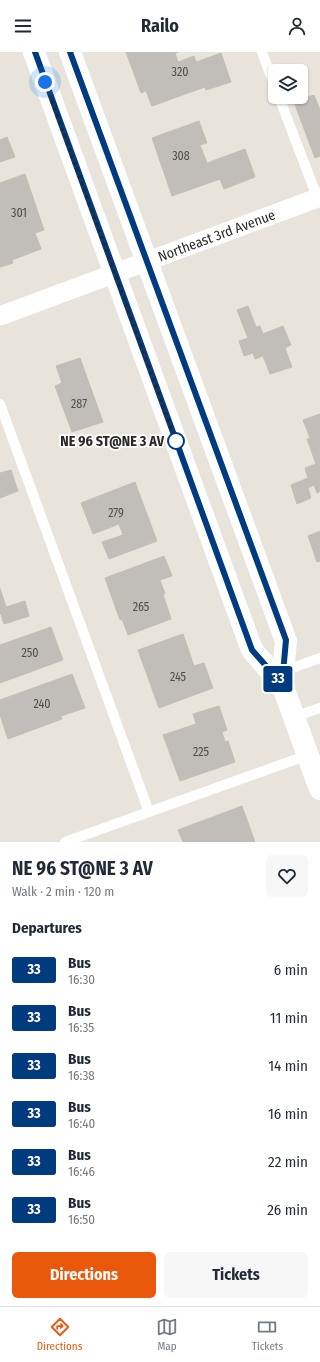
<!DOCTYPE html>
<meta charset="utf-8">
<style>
:root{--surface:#fff;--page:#f6f6f7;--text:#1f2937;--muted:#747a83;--line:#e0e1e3;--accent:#ea580c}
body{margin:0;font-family:"Fira Sans Condensed",sans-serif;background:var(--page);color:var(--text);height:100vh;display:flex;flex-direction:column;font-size:15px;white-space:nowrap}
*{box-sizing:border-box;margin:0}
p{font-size:13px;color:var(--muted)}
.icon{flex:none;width:22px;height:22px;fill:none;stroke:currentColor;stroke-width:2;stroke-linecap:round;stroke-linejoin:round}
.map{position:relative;height:790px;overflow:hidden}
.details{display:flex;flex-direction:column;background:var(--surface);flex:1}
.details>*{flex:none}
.badge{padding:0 8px;border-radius:3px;font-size:14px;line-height:26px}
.fabs{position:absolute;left:268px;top:12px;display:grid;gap:8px}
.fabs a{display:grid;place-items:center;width:40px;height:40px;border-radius:6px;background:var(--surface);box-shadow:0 1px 3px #0004;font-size:20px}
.you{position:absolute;width:20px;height:20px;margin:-10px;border:3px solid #fff;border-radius:50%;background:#1a73e8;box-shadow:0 0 0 6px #1a73e833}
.map>.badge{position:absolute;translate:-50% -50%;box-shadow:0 0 0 2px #fff}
h2{padding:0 12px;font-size:15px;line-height:36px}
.round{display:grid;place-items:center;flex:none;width:42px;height:42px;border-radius:6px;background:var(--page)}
.headline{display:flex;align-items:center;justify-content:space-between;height:68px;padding:0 12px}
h1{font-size:19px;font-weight:700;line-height:30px}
.action{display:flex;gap:8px;margin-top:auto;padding:8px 12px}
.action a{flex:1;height:46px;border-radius:6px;background:var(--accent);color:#fff;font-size:16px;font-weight:700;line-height:46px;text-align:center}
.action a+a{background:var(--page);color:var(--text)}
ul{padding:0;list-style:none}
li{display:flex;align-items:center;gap:12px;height:48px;padding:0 12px}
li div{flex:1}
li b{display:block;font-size:15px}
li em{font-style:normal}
li .badge{min-width:44px;font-weight:700;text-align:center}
header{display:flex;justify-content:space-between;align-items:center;height:52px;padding:0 12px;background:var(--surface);font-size:18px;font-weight:700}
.tab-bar{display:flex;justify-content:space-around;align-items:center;height:56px;border-top:1px solid var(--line);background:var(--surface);font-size:11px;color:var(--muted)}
.tab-bar a{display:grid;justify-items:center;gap:2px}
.tab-bar .on{color:var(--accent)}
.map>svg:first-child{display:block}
.building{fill:#c1bdb8;stroke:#c4bfb5}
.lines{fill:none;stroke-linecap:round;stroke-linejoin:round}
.service{stroke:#fff;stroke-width:10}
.minor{stroke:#fff;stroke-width:19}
.tertiary{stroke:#fff;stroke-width:22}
.line-casing{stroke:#fff;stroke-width:9}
.line{stroke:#003b80;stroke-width:6}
.walk{stroke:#282828;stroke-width:4;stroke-dasharray:0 7.2}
.stop-dot{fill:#fff;stroke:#003b80;stroke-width:2}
.labels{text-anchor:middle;stroke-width:3.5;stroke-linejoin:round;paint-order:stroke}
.number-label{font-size:12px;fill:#4e4d4c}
.street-label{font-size:14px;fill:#282828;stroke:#fff}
.stop-label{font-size:14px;font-weight:bold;fill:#282828;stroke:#fff;text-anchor:end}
</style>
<header><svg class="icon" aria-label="menu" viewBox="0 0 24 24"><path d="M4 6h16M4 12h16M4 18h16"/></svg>Railo<svg class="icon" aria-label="person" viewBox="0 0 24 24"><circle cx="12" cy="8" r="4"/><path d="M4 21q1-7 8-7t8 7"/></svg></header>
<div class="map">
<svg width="320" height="790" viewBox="0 0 320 790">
<rect width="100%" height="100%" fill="#e9e4db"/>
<g class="building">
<path d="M126 0H178L175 1 178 10 194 4 196 10 221 1 231 30 206 38 205 35 152 54 146 39 141 41Z"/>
<path d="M314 43 320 58V104L315 106 294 50Z"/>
<path d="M199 69 207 91 200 93 207 111 245 97 255 125 224 137 220 127 172 144 152 86Z"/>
<path d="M7 85 15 105 0 110V88Z"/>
<path d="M25 122 44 178 35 181 41 197 12 208 13 211 0 215V131Z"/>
<path d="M248 254 256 275 260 274 263 282 283 274 291 293 285 296 292 315 270 322 263 304 255 307 253 301 244 304 239 289 248 286 237 258Z"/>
<path d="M80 306 103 370 72 380 55 334 62 331 56 314Z"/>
<path d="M320 362V439L317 441 314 433 308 436 311 446 297 452 291 433 308 426 305 416 316 412 307 387 310 386 303 368Z"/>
<path d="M11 418 18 439 0 446V421Z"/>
<path d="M135 430 157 489 109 507 102 490 123 483 119 472 93 482 81 451Z"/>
<path d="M320 479V509L317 510 308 484Z"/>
<path d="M164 504 172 524 160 528 165 542H163L171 567 128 583 122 567 120 568 105 526Z"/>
<path d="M0 536 6 555 25 549 29 564 4 572 1 562H0Z"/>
<path d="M51 575 63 608 0 631V593Z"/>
<path d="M183 582 194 614 204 611 213 636 159 656 138 598Z"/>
<path d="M72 622 85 656 61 664 62 667 8 687 0 663V648Z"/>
<path d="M219 654 227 678 222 680 225 690 228 689 235 710 180 729 163 683 196 672 193 662Z"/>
<path d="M242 754 255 790H183L178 778Z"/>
</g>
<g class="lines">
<g class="service">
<path d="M262 0 275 35"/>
<path d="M279 45 319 150"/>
<path d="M0 352 149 760"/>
<path d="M284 619 320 606"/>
<path d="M294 665 320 656"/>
<path d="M65 790 308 703"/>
</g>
<path class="minor" id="s1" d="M0 264 320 145"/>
<g class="tertiary">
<path d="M34 0 252 598 282 632 320 737"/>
<path d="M70 0 286 589 282 632"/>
</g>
</g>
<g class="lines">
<defs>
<path id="line" d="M35 0 252 598 282 632 286 588 70 0"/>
</defs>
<use href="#line" class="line-casing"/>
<use href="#line" class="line"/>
<path class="walk" d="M45 30 178 395 176 389"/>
</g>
<circle class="stop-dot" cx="176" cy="389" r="8"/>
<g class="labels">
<g class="number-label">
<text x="180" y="24">320</text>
<text x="181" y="108">308</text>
<text x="19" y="165">301</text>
<text x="79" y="356">287</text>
<text x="116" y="465">279</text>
<text x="141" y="559">265</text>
<text x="30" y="605">250</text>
<text x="178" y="629">245</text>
<text x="42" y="656">240</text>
<text x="201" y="704">225</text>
</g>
<g class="street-label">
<text dy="5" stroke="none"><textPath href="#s1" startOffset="231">Northeast 3rd Avenue</textPath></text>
</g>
<g class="stop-label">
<text x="164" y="394">NE 96 ST@NE 3 AV</text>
</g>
</g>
</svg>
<div class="fabs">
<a><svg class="icon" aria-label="layers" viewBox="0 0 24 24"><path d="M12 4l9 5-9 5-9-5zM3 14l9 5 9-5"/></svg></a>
</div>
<div class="you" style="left:45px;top:30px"></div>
<b class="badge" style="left:278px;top:627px;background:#003b80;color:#fff">33</b>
</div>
<section class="details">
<div class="headline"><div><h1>NE 96 ST@NE 3 AV</h1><p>Walk · 2 min · 120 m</p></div><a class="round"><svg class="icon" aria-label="heart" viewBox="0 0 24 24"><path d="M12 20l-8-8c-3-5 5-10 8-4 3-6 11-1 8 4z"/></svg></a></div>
<h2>Departures</h2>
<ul>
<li><span class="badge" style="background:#003b80;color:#fff">33</span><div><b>Bus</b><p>16:30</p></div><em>6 min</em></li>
<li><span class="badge" style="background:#003b80;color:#fff">33</span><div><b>Bus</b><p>16:35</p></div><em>11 min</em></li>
<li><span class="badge" style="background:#003b80;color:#fff">33</span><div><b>Bus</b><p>16:38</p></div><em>14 min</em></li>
<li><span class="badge" style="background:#003b80;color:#fff">33</span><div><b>Bus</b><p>16:40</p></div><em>16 min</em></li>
<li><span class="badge" style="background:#003b80;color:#fff">33</span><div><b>Bus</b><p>16:46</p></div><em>22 min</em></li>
<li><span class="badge" style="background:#003b80;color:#fff">33</span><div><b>Bus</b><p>16:50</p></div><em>26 min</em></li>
</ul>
<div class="action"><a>Directions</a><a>Tickets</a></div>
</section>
<nav class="tab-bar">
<a class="on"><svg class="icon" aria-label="directions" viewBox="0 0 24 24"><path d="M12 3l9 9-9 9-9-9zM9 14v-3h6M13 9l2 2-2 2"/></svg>Directions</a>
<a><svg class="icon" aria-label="map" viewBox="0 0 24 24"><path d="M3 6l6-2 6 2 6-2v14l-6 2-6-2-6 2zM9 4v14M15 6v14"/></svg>Map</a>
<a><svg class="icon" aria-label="tickets" viewBox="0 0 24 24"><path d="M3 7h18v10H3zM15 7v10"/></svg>Tickets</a>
</nav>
